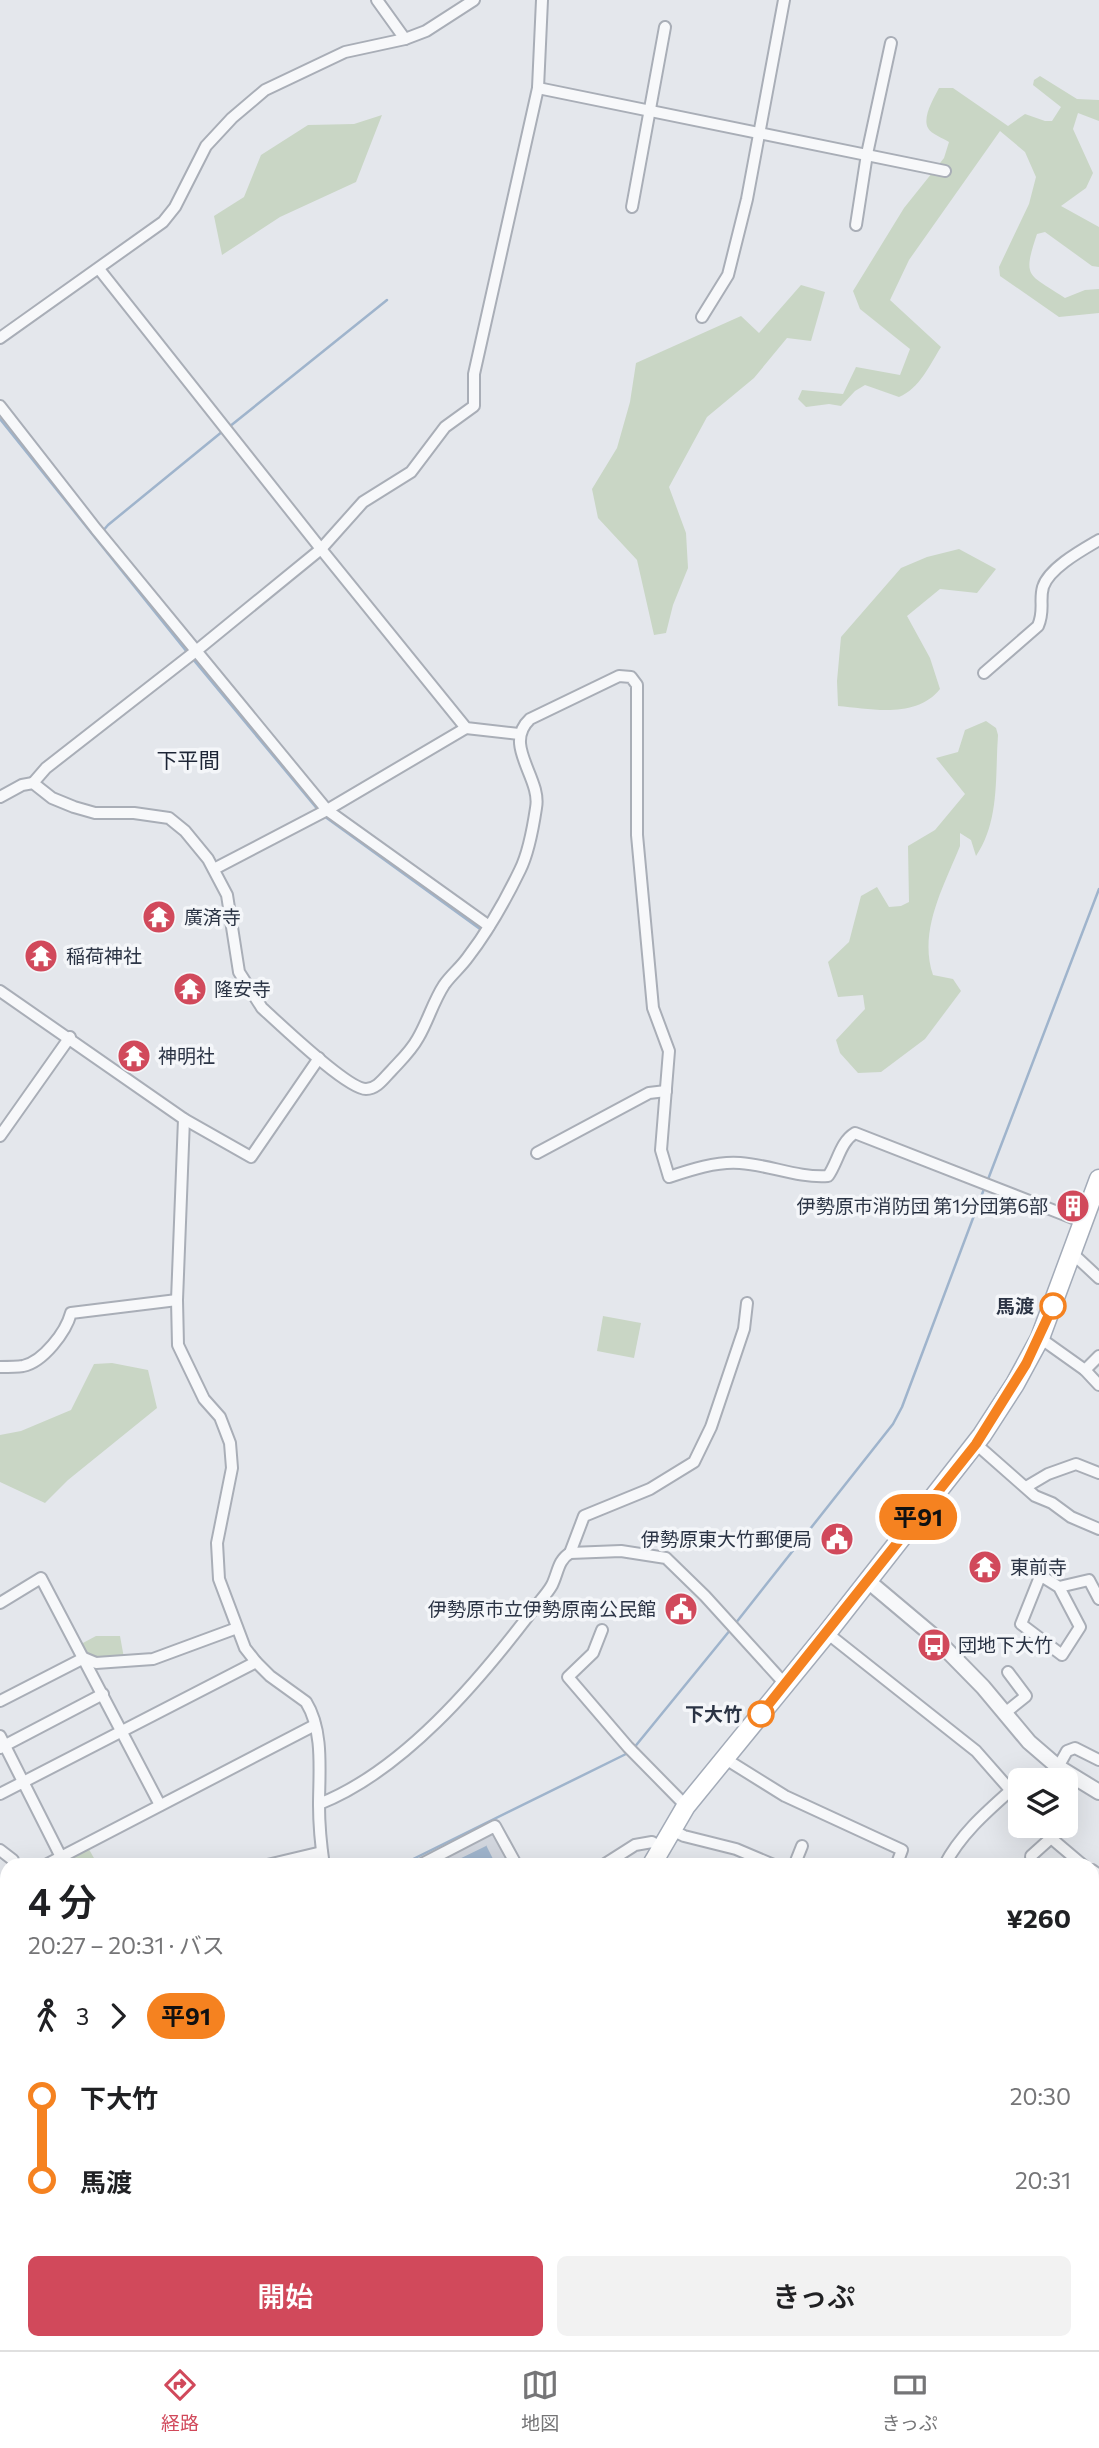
<!DOCTYPE html>
<html lang="ja">
<meta charset="utf-8">
<style>
:root{--surface:#fff;--page:#f2f2f2;--text:#202124;--muted:#757577;--line:#e0e0e0;--accent:#d1495b}
body{margin:0;font-family:Commissioner,"Noto Sans JP",sans-serif;background:var(--page);color:var(--text);height:100vh;display:flex;flex-direction:column;font-size:26px;white-space:nowrap}
*{box-sizing:border-box;margin:0}
p{font-size:23px;color:var(--muted)}
.icon{flex:none;width:38px;height:38px;fill:none;stroke:currentColor;stroke-width:2;stroke-linecap:round;stroke-linejoin:round}
.map{position:relative;flex:1;overflow:hidden}
.drawer{position:absolute;left:0px;top:1858px;width:1099px;height:492px;display:flex;flex-direction:column;background:var(--surface);border-radius:21px 21px 0 0;box-shadow:0 7px 28px #0002}
.drawer>*{flex:none}
.badge{padding:0 14px;border-radius:23px;font-size:24px;line-height:46px}
.fabs{position:absolute;left:1008px;top:1768px;display:grid;gap:14px}
.fabs a{display:grid;place-items:center;width:70px;height:70px;border-radius:10px;background:var(--surface);box-shadow:0 7px 28px #0002;font-size:35px}
.map>.badge{position:absolute;translate:-50% -50%;box-shadow:0 0 0 4px #fff}
.legs{display:flex;align-items:center;gap:10px;height:77px;padding:0 28px;font-size:23px}
.legs p{margin-inline-start:auto}
.overview{display:flex;align-items:center;justify-content:space-between;height:119px;padding:0 28px}
h1{font-size:38px;font-weight:600;line-height:52px}
.cta{display:flex;gap:14px;margin-top:auto;padding:14px 28px}
.cta a{flex:1;height:80px;border-radius:10px;background:var(--accent);color:#fff;font-size:28px;font-weight:600;line-height:80px;text-align:center}
.cta a+a{background:var(--page);color:var(--text)}
ul{padding:0 28px;list-style:none}
li{display:flex;align-items:center;gap:24px;height:84px;font-size:26px}
li i{display:grid;place-items:center;width:10px;height:100%;margin:0 9px;background:currentColor}
li i::after{content:'';width:18px;height:18px;margin:-9px;border:5px solid;border-radius:50%;background:var(--surface)}
li p{margin-inline-start:auto}
li:first-child i{background:linear-gradient(#0000 50%,currentColor 0)}
li:last-child i{background:linear-gradient(currentColor 50%,#0000 0)}
.tab-bar{display:flex;justify-content:space-around;align-items:center;height:98px;border-top:2px solid var(--line);background:var(--surface);font-size:19px;color:var(--muted)}
.tab-bar a{display:grid;justify-items:center;gap:4px}
.tab-bar .active{color:var(--accent)}
.map>svg:first-child{display:block}
.built{fill:#d2d6de}
.green{fill:#c9d6c5}
.water{fill:#9fb4cc}
.lines{fill:none;stroke-linecap:round;stroke-linejoin:round}
.stream{stroke:#9fb4cc;stroke-width:2.5}
.minor-casing{stroke:#a9aeb7;stroke-width:14}
.tertiary-casing{stroke:#a9aeb7;stroke-width:18}
.primary-casing{stroke:#a3abb8;stroke-width:21}
.minor{stroke:#f7f8fa;stroke-width:10}
.tertiary{stroke:#f7f8fa;stroke-width:14}
.primary{stroke:#fff;stroke-width:18}
.line-1-casing{stroke:#fff;stroke-width:16}
.line-1{stroke:#f58220;stroke-width:10}
.stop-1-dot{fill:#fff;stroke:#f58220;stroke-width:3.5}
.labels{text-anchor:middle;stroke-width:7;stroke-linejoin:round;paint-order:stroke}
.poi-label{font-size:19px;fill:#2b3445;stroke:#f4f6f9;text-anchor:start}
.stop-label{font-size:19px;font-weight:bold;fill:#2b3445;stroke:#f4f6f9;text-anchor:end}
.neighbourhood-label{font-size:21px;fill:#1d2536;stroke:#f4f6f9}
</style>
<div class="map">
<svg width="1099" height="2350" viewBox="0 0 1099 2350">
<rect width="100%" height="100%" fill="#e4e7ec"/>
<g class="built">
<path d="M489 1834 496 1835 511 1866H427Z"/>
<path d="M288 2343H522L518 2350H288Z"/>
</g>
<g class="green">
<path d="M1040 76 1077 99 1099 100V121L1078 113 1073 129 1093 173 1086 188 1061 206 1099 227V267L1092 266 1045 232 1037 234C1022 279 1028 273 1065 298L1085 290 1099 289V313L1059 317 1000 276 999 267 1029 204 1036 177 1025 152 1000 131 909 260 890 300 941 347C929 366 920 388 899 397L865 385 855 391 841 406 829 404 806 407 798 399 802 390 843 394 856 367 900 375 910 349 860 309 853 291 904 208 944 158 949 142C943 138 931 134 928 128 922 117 934 98 939 88H953L1008 126 1025 114 1045 121H1052L1061 107 1033 85 1034 80Z"/>
<path d="M382 115 356 182 280 217 222 255 214 216 244 197 261 155 308 125 354 124Z"/>
<path d="M801 285 825 292 811 341 787 338 754 378 707 417 669 487 686 533 688 568 673 605 666 633 654 635 637 560 598 518 592 489 617 448 630 402 636 363 741 316 759 333Z"/>
<path d="M959 549 996 569 977 593 940 589 907 616 930 658 940 689C916 719 872 709 838 706L837 681 841 637 901 568 927 557Z"/>
<path d="M986 721 996 728 998 735C995 775 1000 821 976 856L971 840 960 833V846C944 886 918 931 933 975L953 979 961 991 925 1039 881 1072 858 1073 840 1053 836 1040 865 1009 863 995 838 997 828 962 849 942 861 896 877 887 889 907 901 906 909 902 908 846 935 830 965 794 936 758 958 752 965 730Z"/>
<path d="M603 1316 641 1323 634 1358 597 1351Z"/>
<path d="M112 1363 148 1370 157 1408 68 1480 45 1503 0 1482V1435L21 1431 71 1410 94 1364Z"/>
<path d="M96 1636H120L124 1658C103 1660 93 1664 81 1644Z"/>
<path d="M87 1846 98 1865 50 1866Z"/>
</g>
<path class="water" d="M486 1845 496 1865H447L486 1846Z"/>
<g class="lines">
<g class="stream">
<path d="M0 419 187 652"/>
<path d="M229 427 387 300"/>
<path d="M102 532 108 525 223 431"/>
<path d="M192 658 319 811"/>
<path d="M324 816 480 929"/>
<path d="M987 1182 1099 889"/>
<path d="M735 1624 893 1424 902 1407 984 1189"/>
<path d="M633 1749 731 1629"/>
<path d="M399 1866 628 1753"/>
<path d="M0 1977 7 1975"/>
</g>
<defs>
<g id="minor">
<path d="M377 0 405 39"/>
<path d="M538 88 945 171"/>
<path d="M632 207 665 27"/>
<path d="M856 225 867 154 891 43"/>
<path d="M99 269 321 549 466 728 519 734"/>
<path d="M702 317 728 275 747 199 784 0"/>
<path d="M0 338 163 222 175 207 206 146 232 118 265 90 345 52 405 39 426 31 474 0"/>
<path d="M0 406 96 529 327 810 489 926"/>
<path d="M984 673 1038 626C1045 610 1039 601 1043 587 1049 568 1082 550 1099 540"/>
<path d="M33 783 46 768 196 651 321 549 363 502 411 472 445 427 474 406V374L538 88 542 0"/>
<path d="M0 797 22 785 33 783 52 798 74 807 95 813H134L169 818 185 831 208 859 227 895 239 972 262 1008C280 1024 347 1089 366 1089 377 1089 384 1078 391 1071 401 1060 411 1051 418 1038 428 1021 433 1002 444 985 451 975 461 967 468 957 488 931 506 899 520 870 529 852 533 828 536 808 542 778 502 745 530 719L619 676 631 677 637 685V835L653 1008 669 1051 661 1150 669 1177C690 1170 717 1161 740 1163 770 1165 797 1178 828 1176 838 1162 840 1142 855 1133L1083 1222"/>
<path d="M214 869 327 810 466 728"/>
<path d="M0 991 184 1119 177 1300 178 1345 204 1399 220 1417 230 1443 232 1468 217 1543 219 1579 245 1648 256 1662 270 1676 306 1702C324 1731 319 1772 319 1805 319 1825 321 1846 324 1866"/>
<path d="M184 1119 251 1157 319 1058"/>
<path d="M0 1136 70 1037"/>
<path d="M537 1153 649 1093 666 1091"/>
<path d="M1072 1253 1099 1278"/>
<path d="M1040 1338 1085 1370 1099 1385"/>
<path d="M0 1367C7 1367 16 1367 23 1366 43 1362 66 1332 71 1313L177 1300"/>
<path d="M1085 1370 1099 1356"/>
<path d="M976 1444 1035 1496 1052 1503 1071 1517 1099 1529"/>
<path d="M1026 1487 1048 1474 1076 1464 1099 1473"/>
<path d="M570 1553 584 1516 650 1489 694 1462 711 1427 744 1329 747 1303"/>
<path d="M1059 1587 1080 1627 1062 1655 1021 1624 1039 1579 1043 1577 1059 1587 1089 1580 1099 1599"/>
<path d="M0 1603 41 1578 160 1805"/>
<path d="M602 1630 593 1653 568 1677 628 1747 686 1806"/>
<path d="M827 1633 976 1751 1020 1801"/>
<path d="M0 1701 84 1658 96 1663 153 1659 237 1628"/>
<path d="M1005 1713 1026 1696 1008 1672"/>
<path d="M0 1736 61 1857 315 1725"/>
<path d="M0 1748 103 1694"/>
<path d="M724 1758 785 1796 902 1850 896 1866"/>
<path d="M1058 1767 1067 1751 1075 1748 1099 1760"/>
<path d="M0 1794 256 1662"/>
<path d="M319 1804C403 1771 478 1682 532 1611 539 1602 547 1594 552 1585 558 1573 558 1560 570 1553L621 1551 666 1558 705 1596 785 1684"/>
<path d="M1041 1825 1051 1838 1084 1866"/>
<path d="M670 1829 684 1836 736 1849 776 1866"/>
<path d="M0 1850 13 1860 14 1866"/>
<path d="M44 1866 61 1857"/>
<path d="M263 1866 322 1852"/>
<path d="M418 1866 495 1826 517 1866"/>
<path d="M602 1866 635 1845 652 1842 660 1847"/>
<path d="M794 1866 802 1846"/>
<path d="M944 1866C960 1835 985 1813 1011 1790"/>
<path d="M1032 1866 1031 1856 1051 1838"/>
<path d="M1092 1870 1099 1875"/>
<path d="M0 1900 7 1901"/>
<path d="M1092 1961 1099 1963"/>
<path d="M1092 2040 1099 2042"/>
<path d="M0 2044 7 2043"/>
<path d="M0 2112 7 2101"/>
<path d="M1092 2133 1099 2139"/>
<path d="M0 2190 7 2179"/>
<path d="M0 2205 7 2211"/>
<path d="M0 2230 7 2219"/>
<path d="M0 2296 7 2301"/>
<path d="M64 2343 73 2350"/>
<path d="M179 2343 189 2349"/>
<path d="M875 2343 883 2350"/>
<path d="M1073 2343 1080 2350"/>
<path d="M117 2350 119 2343"/>
<path d="M142 2350 143 2343"/>
<path d="M227 2350 231 2343"/>
<path d="M285 2350 286 2343"/>
<path d="M568 2350 571 2343"/>
<path d="M609 2350 610 2343"/>
<path d="M643 2350 644 2343"/>
<path d="M793 2350 795 2343"/>
</g>
<g id="tertiary">
<path d="M868 1581 931 1634 983 1687 1029 1742 1058 1767 1099 1792"/>
<path d="M704 2350 706 2343"/>
</g>
<g id="primary">
<path d="M651 1866 686 1806 827 1633 982 1435 1015 1384 1040 1338 1099 1179"/>
<path d="M531 2350 534 2343"/>
</g>
</defs>
<use href="#minor" class="minor-casing"/>
<use href="#tertiary" class="tertiary-casing"/>
<use href="#primary" class="primary-casing"/>
<use href="#minor" class="minor"/>
<use href="#tertiary" class="tertiary"/>
<use href="#primary" class="primary"/>
</g>
<g class="lines">
<defs>
<path id="line-1" d="M761 1714 976 1444 1026 1364 1053 1306"/>
</defs>
<use href="#line-1" class="line-1-casing"/>
<use href="#line-1" class="line-1"/>
</g>
<defs>
<symbol id="temple-disc" viewBox="-11 -11 22 22"><circle r="9.5" fill="#d1495b" stroke="#f4f6f9"/><path d="M0-6L5-2H3V0L6.5 2.5H4V6H1.5V3h-3V6H-4V2.5H-6.5L-3 0V-2H-5Z" fill="#fff"/></symbol>
<symbol id="building-disc" viewBox="-11 -11 22 22"><circle r="9.5" fill="#d1495b" stroke="#f4f6f9"/><path d="M-4-6H4V6H1V3H-1V6H-4ZM-2.5-4.3h1.7v1.8h-1.7ZM.8-4.3h1.7v1.8H.8ZM-2.5-1h1.7V.8h-1.7ZM.8-1h1.7V.8H.8Z" fill="#fff"/></symbol>
<symbol id="civic-disc" viewBox="-11 -11 22 22"><circle r="9.5" fill="#d1495b" stroke="#f4f6f9"/><path d="M-.6-6.5H3V-4.5H.6V-3L4-1V1h2V6H-6V1h2V-1L-.6-3ZM-1.2 2.5V6h2.4V2.5Z" fill="#fff"/></symbol>
<symbol id="bus-disc" viewBox="-11 -11 22 22"><circle r="9.5" fill="#d1495b" stroke="#f4f6f9"/><path d="M-5-6H5V4H4V6H2V4H-2V6H-4V4H-5ZM-3.5-4V0h7V-4ZM-3.5 1.2v1.5H-2V1.2ZM2 1.2v1.5H3.5V1.2Z" fill="#fff"/></symbol>
</defs>
<g fill-rule="evenodd">
<use href="#temple-disc" x="140" y="898" width="38" height="38"/>
<use href="#temple-disc" x="22" y="937" width="38" height="38"/>
<use href="#temple-disc" x="171" y="970" width="38" height="38"/>
<use href="#temple-disc" x="115" y="1037" width="38" height="38"/>
<use href="#building-disc" x="1054" y="1187" width="38" height="38"/>
<use href="#civic-disc" x="818" y="1520" width="38" height="38"/>
<use href="#temple-disc" x="966" y="1548" width="38" height="38"/>
<use href="#civic-disc" x="662" y="1590" width="38" height="38"/>
<use href="#bus-disc" x="915" y="1626" width="38" height="38"/>
</g>
<g class="stop-1-dot">
<circle cx="1053" cy="1306" r="12"/>
<circle cx="761" cy="1714" r="12"/>
</g>
<g class="labels">
<g class="poi-label">
<text x="184" y="924">廣済寺</text>
<text x="66" y="963">稲荷神社</text>
<text x="214" y="996">隆安寺</text>
<text x="158" y="1063">神明社</text>
<text x="1048" y="1213" text-anchor="end">伊勢原市消防団 第1分団第6部</text>
<text x="812" y="1546" text-anchor="end">伊勢原東大竹郵便局</text>
<text x="1010" y="1574">東前寺</text>
<text x="656" y="1616" text-anchor="end">伊勢原市立伊勢原南公民館</text>
<text x="958" y="1652">団地下大竹</text>
</g>
<g class="stop-label">
<text x="1034" y="1313">馬渡</text>
<text x="742" y="1721">下大竹</text>
</g>
<g class="neighbourhood-label">
<text x="188" y="768">下平間</text>
</g>
</g>
</svg>
<div class="fabs">
<a><svg class="icon" aria-label="layers" viewBox="0 0 24 24"><path d="M12 4l9 5-9 5-9-5zM3 14l9 5 9-5"/></svg></a>
</div>
<b class="badge" style="left:918px;top:1517px;background:#f58220;color:#111">平91</b>
<section class="drawer">
<div class="overview"><div><h1>4 分</h1><p>20:27 – 20:31 · バス</p></div><b>¥260</b></div>
<div class="legs"><svg class="icon" aria-label="walk" viewBox="0 0 24 24"><circle cx="13" cy="4" r="2"/><path d="M13 8l-2 6 4 7M11 14l-3 7M7 12l3-4h3l4 4"/></svg>3<svg class="icon" aria-label="forward" viewBox="0 0 24 24"><path d="M9 5l7 7-7 7"/></svg><b class="badge" style="background:#f58220;color:#111">平91</b></div>
<ul>
<li><i style="color:#f58220"></i><b>下大竹</b><p>20:30</p></li>
<li><i style="color:#f58220"></i><b>馬渡</b><p>20:31</p></li>
</ul>
<div class="cta"><a>開始</a><a>きっぷ</a></div>
</section>
</div>
<nav class="tab-bar">
<a class="active"><svg class="icon" aria-label="directions" viewBox="0 0 24 24"><path d="M12 3l9 9-9 9-9-9zM9 14v-3h6M13 9l2 2-2 2"/></svg>経路</a>
<a><svg class="icon" aria-label="map" viewBox="0 0 24 24"><path d="M3 6l6-2 6 2 6-2v14l-6 2-6-2-6 2zM9 4v14M15 6v14"/></svg>地図</a>
<a><svg class="icon" aria-label="tickets" viewBox="0 0 24 24"><path d="M3 7h18v10H3zM15 7v10"/></svg>きっぷ</a>
</nav>
